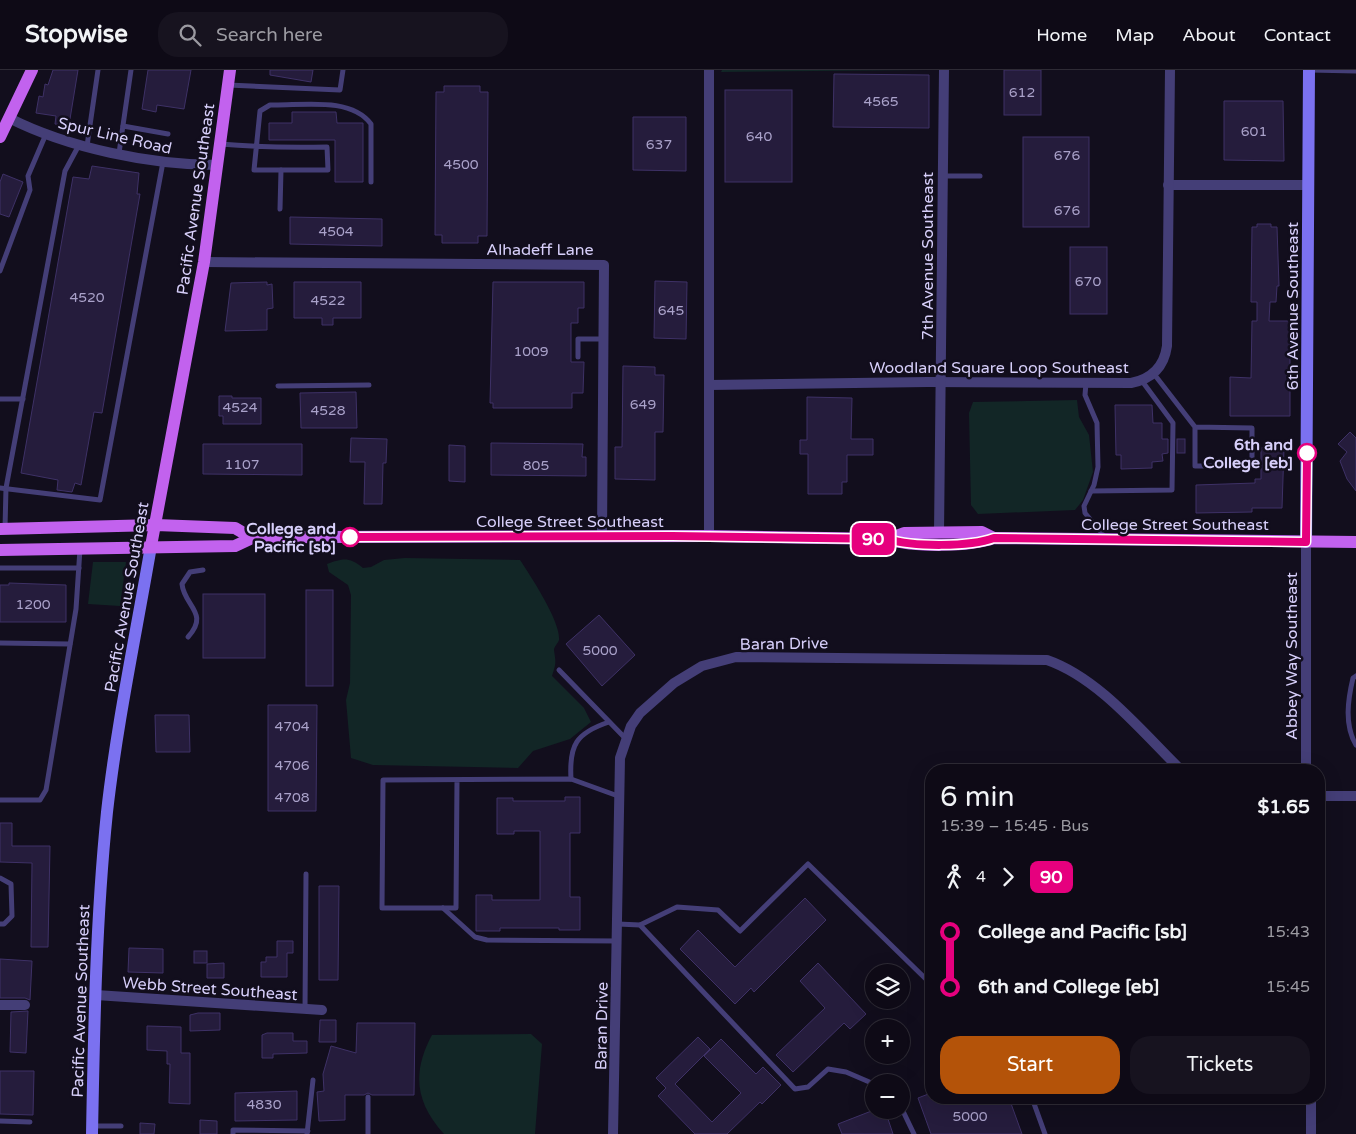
<!DOCTYPE html>
<meta charset="utf-8">
<style>
:root{--surface:#0e0a16;--page:#17131f;--text:#f1f3f6;--muted:#9b9aa1;--line:#2e2b35;--accent:#b45309}
body{margin:0;font-family:"Varela Round",sans-serif;background:var(--page);color:var(--text);height:100vh;display:flex;flex-direction:column;font-size:19px;white-space:nowrap}
*{box-sizing:border-box;margin:0}
p{font-size:16px;color:var(--muted)}
.icon{flex:none;width:28px;height:28px;fill:none;stroke:currentColor;stroke-width:2;stroke-linecap:round;stroke-linejoin:round}
.map{position:relative;flex:1;overflow:hidden}
.side{position:absolute;left:925px;top:694px;width:400px;height:340px;display:flex;flex-direction:column;background:var(--surface);border-radius:20px;box-shadow:0 5px 20px #0002,0 0 0 1px var(--line)}
.side>*{flex:none}
.badge{padding:0 10px;border-radius:8px;font-size:18px;line-height:32px}
.fabs{position:absolute;left:865px;top:894px;display:grid;gap:10px}
.fabs a{display:grid;place-items:center;width:45px;height:45px;border-radius:50%;background:var(--surface);box-shadow:0 5px 20px #0002,0 0 0 1px var(--line);font-size:25px}
.map>.badge{position:absolute;translate:-50% -50%;box-shadow:0 0 0 2px #fff}
.legs{display:flex;align-items:center;gap:8px;height:55px;padding:0 15px;font-size:16px}
.legs p{margin-inline-start:auto}
.overview{display:flex;align-items:center;justify-content:space-between;height:85px;padding:0 15px}
h1{font-size:28px;font-weight:600;line-height:38px}
.primary-button{display:flex;gap:10px;margin-top:auto;padding:10px 15px}
.primary-button a{flex:1;height:58px;border-radius:20px;background:var(--accent);color:#fff;font-size:20px;font-weight:600;line-height:58px;text-align:center}
.primary-button a+a{background:var(--page);color:var(--text)}
ul{padding:0 15px;list-style:none}
li{display:flex;align-items:center;gap:18px;height:55px;font-size:19px}
li i{display:grid;place-items:center;width:8px;height:100%;margin:0 6px;background:currentColor}
li i::after{content:'';width:12px;height:12px;margin:-6px;border:4px solid;border-radius:50%;background:var(--surface)}
li p{margin-inline-start:auto}
li:first-child i{background:linear-gradient(#0000 50%,currentColor 0)}
li:last-child i{background:linear-gradient(currentColor 50%,#0000 0)}
header{display:flex;align-items:center;gap:30px;box-sizing:border-box;height:70px;padding:0 25px;background:var(--surface);border-bottom:1px solid var(--line)}
header strong{font-size:24px}
nav{display:flex;gap:28px;margin-inline-start:auto;font-size:18px}
.search{width:350px;height:45px;background:var(--page);display:flex;align-items:center;gap:12px;box-sizing:border-box;padding:0 18px;border-radius:20px;color:var(--muted);font-size:19px}
.map>svg:first-child{display:block}
.green{fill:#122626}
.building{fill:#251c3c;stroke:#3e3166}
.lines{fill:none;stroke-linecap:round;stroke-linejoin:round}
.lane{stroke:#443e77;stroke-width:5}
.street{stroke:#443e77;stroke-width:10}
.secondary{stroke:#7b71f0;stroke-width:12}
.primary{stroke:#c262ee;stroke-width:12}
.line-1-casing{stroke:#fff;stroke-width:11}
.line-1{stroke:#e6007e;stroke-width:8}
.stop-1-dot{fill:#fff;stroke:#e6007e;stroke-width:2.5}
.labels{text-anchor:middle;stroke-width:5;stroke-linejoin:round;paint-order:stroke}
.number-label{font-size:14px;fill:#aaa2ca}
.street-label{font-size:16px;fill:#d7cffa;stroke:#120e1d}
.stop-label{font-size:16px;font-weight:bold;fill:#d7cffa;stroke:#120e1d;text-anchor:end}
</style>
<header>
<strong>Stopwise</strong>
<div class="search"><svg class="icon" aria-label="search" viewBox="0 0 24 24"><circle cx="10" cy="10" r="6"/><path d="M15 15l6 6"/></svg>Search here</div>
<nav><a>Home</a><a>Map</a><a>About</a><a>Contact</a></nav>
</header>
<div class="map">
<svg width="1356" height="1064" viewBox="0 0 1356 1064">
<rect width="100%" height="100%" fill="#120e1d"/>
<g class="green">
<path d="M722 0H928L721 2Z"/>
<path d="M1077 330 1079 347 1089 365 1093 402 1083 430 1075 440 978 444 971 435 969 343 973 332Z"/>
<path d="M405 488 520 490C530 505 561 552 559 570 558 573 554 577 554 580 556 593 556 594 552 606L584 638 591 652 570 669 533 681 518 698 373 695 351 688 346 630 350 613 351 525 348 515 329 502 327 494C344 488 349 487 363 498L371 497 384 490Z"/>
<path d="M93 492H126L120 536 88 534Z"/>
<path d="M531 964 542 974 535 1064H444C415 1032 412 1002 432 965Z"/>
</g>
<g class="building">
<path d="M53 0H78L70 49 68 48 66 56 55 54 56 46 36 43 39 26 43 27 45 14 48 15Z"/>
<path d="M148 0H191L184 39 157 35 156 42 142 39Z"/>
<path d="M270 0H313L311 12 270 5Z"/>
<rect x="1004" y="0" width="37" height="45"/>
<path d="M834 4 929 5V58L833 57Z"/>
<path d="M444 16H480V22H488L487 166H478V173H442V165H435L436 22H444Z"/>
<rect x="725" y="20" width="67" height="92"/>
<path d="M1224 31H1283L1284 91 1224 90Z"/>
<path d="M292 42H336L337 53H363V112H335V70H269V53H292Z"/>
<path d="M633 47H686V101L633 100Z"/>
<rect x="1023" y="67" width="66" height="90"/>
<path d="M92 96 139 103 137 124H140L102 343 94 342 81 415 75 413 72 422 57 420 58 410 21 403 73 107 89 109Z"/>
<path d="M3 104 23 112 9 147 0 144V112Z"/>
<path d="M290 147 382 149V176L290 174Z"/>
<path d="M1257 154H1271V157H1277L1279 216H1277L1276 232H1270L1269 251H1290V346H1230V307L1251 308 1252 251H1257V232H1251L1252 157H1257Z"/>
<rect x="1070" y="177" width="37" height="67"/>
<path d="M655 211 687 212 686 269 654 268Z"/>
<path d="M267 212V215L272 214 273 238 267 239V260L225 261 231 213Z"/>
<path d="M294 212H361V248H333V255H322V248H294Z"/>
<path d="M493 212H584V238H578V253H571V292H584L583 323H572V338H493V333H490Z"/>
<path d="M623 296 655 297V305H664L663 362H655V410L615 409V377H622Z"/>
<path d="M356 322 357 358H301L300 323Z"/>
<path d="M219 326H232V328H261V354H223V346H219Z"/>
<path d="M807 327 852 328 851 369H873V385H847V412H842V424H808V384H800V370H807Z"/>
<path d="M1115 335H1152L1153 353H1162V369H1168V383L1162 384 1163 391 1152 392V398L1121 399V385H1116Z"/>
<path d="M1350 362 1356 368V421L1347 409 1340 391 1347 382 1338 374Z"/>
<path d="M351 368 387 369 386 393H383L382 434H364L365 392H350Z"/>
<rect x="1177" y="369" width="8" height="14"/>
<path d="M491 373 583 374 582 387H586V406L491 405Z"/>
<path d="M203 374H302V405L203 404Z"/>
<path d="M449 375 465 376V412L449 411Z"/>
<path d="M1267 376 1284 378 1282 438H1252V442L1196 443V415L1255 413V409H1261V378Z"/>
<path d="M9 513 66 515V552H0V515H9Z"/>
<rect x="306" y="520" width="27" height="96"/>
<rect x="203" y="524" width="62" height="64"/>
<path d="M599 545 635 585 602 616 566 574Z"/>
<path d="M268 635H317L316 741H268Z"/>
<path d="M155 645H189L190 682H156Z"/>
<path d="M565 727H580V763H570V827H580V860H559V858H500V861H476V825H492V830H540V761H514V764H497V728H513V731H565Z"/>
<path d="M0 753H12V776H50L48 877H31L32 793 0 792Z"/>
<path d="M319 816H339L338 910H319Z"/>
<path d="M805 828 826 850 754 922 751 918 735 934 680 879 698 860 735 897Z"/>
<path d="M277 871H293V883H287V907H261V892H266V887H277Z"/>
<path d="M129 878 163 879V903L128 902Z"/>
<rect x="194" y="881" width="13" height="12"/>
<path d="M0 889 32 891 30 930 25 928H0Z"/>
<path d="M224 893V908H207V894Z"/>
<path d="M818 893 866 944 850 959 844 953 793 1002 776 985 825 938 800 911Z"/>
<path d="M28 941 26 983 10 982 11 942Z"/>
<path d="M198 943H220V960L190 961V945Z"/>
<path d="M320 950H336V972H319Z"/>
<path d="M357 953H415L414 1025H372L368 1023 364 1025H345V1050L319 1051 317 1022 324 1021 323 1004 331 976 356 983Z"/>
<path d="M147 956 181 957V983H190V1034L169 1033 170 994H167V981L147 980Z"/>
<path d="M267 963H293V971H307V983L273 984V988H262V965Z"/>
<path d="M698 967 710 979 675 1014 712 1052 741 1023 704 986 721 969 756 1004 763 997 781 1015 762 1034 760 1032 727 1064H695L658 1026 666 1018 656 1008Z"/>
<path d="M0 1001H34L33 1045 0 1044Z"/>
<path d="M297 1021V1050L235 1051V1023Z"/>
<path d="M931 1023V1028H1009L1022 1064H931L918 1028Z"/>
<path d="M874 1040H885L893 1064H842L838 1054Z"/>
<path d="M200 1050 217 1051V1064H200Z"/>
<path d="M140 1053 155 1054 154 1064H140Z"/>
</g>
<g class="lines">
<g class="lane">
<path d="M1310 0 1356 1"/>
<path d="M228 15 340 20 343 0"/>
<path d="M123 56 168 64"/>
<path d="M220 74C256 77 291 78 327 77L328 100H254L260 41 270 35C301 36 350 26 371 54V112"/>
<path d="M87 76 98 0"/>
<path d="M119 83 131 0"/>
<path d="M943 106H980"/>
<path d="M280 139 281 100"/>
<path d="M0 201 30 120 28 106 46 64"/>
<path d="M578 287V269H603"/>
<path d="M1154 304 1195 357 1252 358V396H1195V357"/>
<path d="M1086 313 1085 325 1097 353 1098 397 1094 415 1084 436 1085 443 1104 466"/>
<path d="M278 316 369 315"/>
<path d="M0 329H23"/>
<path d="M0 418 100 430 163 92"/>
<path d="M1091 421 1172 420 1173 353 1142 311"/>
<path d="M5 458 6 418 65 101 79 75"/>
<path d="M0 498H79"/>
<path d="M188 567C210 543 184 536 182 514L190 502 203 500"/>
<path d="M0 573 70 574"/>
<path d="M559 600 626 669"/>
<path d="M1356 606 1353 608C1348 629 1344 655 1356 675"/>
<path d="M571 709C569 675 576 663 609 652"/>
<path d="M457 710 456 838H382L383 710 571 709 618 726"/>
<path d="M0 730H40L46 720 76 539 80 479"/>
<path d="M0 808 11 814 12 846 4 854H0"/>
<path d="M443 838 475 867 487 870 618 871"/>
<path d="M618 854 640 855 795 1019 808 1017 828 999 846 1002 874 1014"/>
<path d="M640 855 677 837 718 840 740 861 808 794 931 914"/>
<path d="M305 939 306 804"/>
<path d="M368 1027V1064"/>
<path d="M1032 1028 1045 1064"/>
<path d="M901 1037 914 1064"/>
<path d="M0 1051 30 1052"/>
<path d="M92 1056H121"/>
<path d="M233 1064V1060L308 1061"/>
<path d="M307 1064 313 1010"/>
</g>
<g class="street">
<path d="M9 48C68 78 151 95 217 95"/>
<path d="M1168 115H1309"/>
<path d="M204 192 604 195 602 466"/>
<path d="M709 315 928 312 1131 313C1152 309 1164 297 1167 276L1170 0"/>
<path d="M939 463 944 0"/>
<path d="M709 466V0"/>
<path d="M1306 700V472"/>
<path d="M1319 726H1356"/>
<path d="M96 925 322 940"/>
<path d="M0 935H25"/>
<path d="M613 1064 620 688 631 656 640 643 674 613 702 596 736 587 1047 590C1099 608 1142 662 1181 700"/>
<path d="M1311 1064V1028"/>
</g>
<g class="secondary">
<path d="M1306 472 1309 0"/>
<path d="M92 1064C94 957 96 849 107 742 117 653 136 564 151 476"/>
</g>
<g class="primary">
<path d="M0 67 32 0"/>
<path d="M0 459 156 455 235 458 252 468"/>
<path d="M888 469 904 463 982 462 994 468"/>
<path d="M151 476 204 192 230 0"/>
<path d="M0 480 235 476 252 468 315 467 709 466 888 469C913 477 970 477 994 468L1356 472"/>
</g>
</g>
<g class="lines">
<defs>
<path id="line-1" d="M350 467 672 466 888 469C913 477 970 477 994 468L1306 472 1307 383"/>
</defs>
<use href="#line-1" class="line-1-casing"/>
<use href="#line-1" class="line-1"/>
</g>
<g class="stop-1-dot">
<circle cx="1307" cy="383" r="9"/>
<circle cx="350" cy="467" r="9"/>
</g>
<g class="labels">
<g class="number-label">
<text x="1022" y="27">612</text>
<text x="881" y="36">4565</text>
<text x="1254" y="66">601</text>
<text x="759" y="71">640</text>
<text x="659" y="79">637</text>
<text x="1067" y="90">676</text>
<text x="461" y="99">4500</text>
<text x="1067" y="145">676</text>
<text x="336" y="166">4504</text>
<text x="1088" y="216">670</text>
<text x="87" y="232">4520</text>
<text x="328" y="235">4522</text>
<text x="671" y="245">645</text>
<text x="531" y="286">1009</text>
<text x="643" y="339">649</text>
<text x="240" y="342">4524</text>
<text x="328" y="345">4528</text>
<text x="242" y="399">1107</text>
<text x="536" y="400">805</text>
<text x="33" y="539">1200</text>
<text x="600" y="585">5000</text>
<text x="292" y="661">4704</text>
<text x="292" y="700">4706</text>
<text x="292" y="732">4708</text>
<text x="264" y="1039">4830</text>
<text x="970" y="1051">5000</text>
</g>
<g class="street-label">
<text transform="translate(115 65) rotate(13)" y="6">Spur Line Road</text>
<text transform="translate(195 129) rotate(-82)" y="6">Pacific Avenue Southeast</text>
<text x="540" y="185">Alhadeff Lane</text>
<text transform="translate(927 186) rotate(-90)" y="6">7th Avenue Southeast</text>
<text transform="translate(1292 236) rotate(-90)" y="6">6th Avenue Southeast</text>
<text x="999" y="303">Woodland Square Loop Southeast</text>
<text x="570" y="457">College Street Southeast</text>
<text x="1175" y="460">College Street Southeast</text>
<text transform="translate(126 527) rotate(-80)" y="6">Pacific Avenue Southeast</text>
<text transform="translate(784 573) rotate(-1)" y="6">Baran Drive</text>
<text transform="translate(1291 586) rotate(-90)" y="6">Abbey Way Southeast</text>
<text transform="translate(210 918) rotate(4)" y="6">Webb Street Southeast</text>
<text transform="translate(80 931) rotate(-88)" y="6">Pacific Avenue Southeast</text>
<text transform="translate(601 956) rotate(-89)" y="6">Baran Drive</text>
</g>
<g class="stop-label">
<text x="1293" y="380">6th and<tspan x="1293" dy="18">College [eb]</tspan></text>
<text x="336" y="464">College and<tspan x="336" dy="18">Pacific [sb]</tspan></text>
</g>
</g>
</svg>
<div class="fabs">
<a><svg class="icon" aria-label="layers" viewBox="0 0 24 24"><path d="M12 4l9 5-9 5-9-5zM3 14l9 5 9-5"/></svg></a>
<a>+</a>
<a>−</a>
</div>
<b class="badge" style="left:873px;top:469px;background:#e6007e;color:#fff">90</b>
<section class="side">
<div class="overview"><div><h1>6 min</h1><p>15:39 – 15:45 · Bus</p></div><b>$1.65</b></div>
<div class="legs"><svg class="icon" aria-label="walk" viewBox="0 0 24 24"><circle cx="13" cy="4" r="2"/><path d="M13 8l-2 6 4 7M11 14l-3 7M7 12l3-4h3l4 4"/></svg>4<svg class="icon" aria-label="forward" viewBox="0 0 24 24"><path d="M9 5l7 7-7 7"/></svg><b class="badge" style="background:#e6007e;color:#fff">90</b></div>
<ul>
<li><i style="color:#e6007e"></i><b>College and Pacific [sb]</b><p>15:43</p></li>
<li><i style="color:#e6007e"></i><b>6th and College [eb]</b><p>15:45</p></li>
</ul>
<div class="primary-button"><a>Start</a><a>Tickets</a></div>
</section>
</div>
